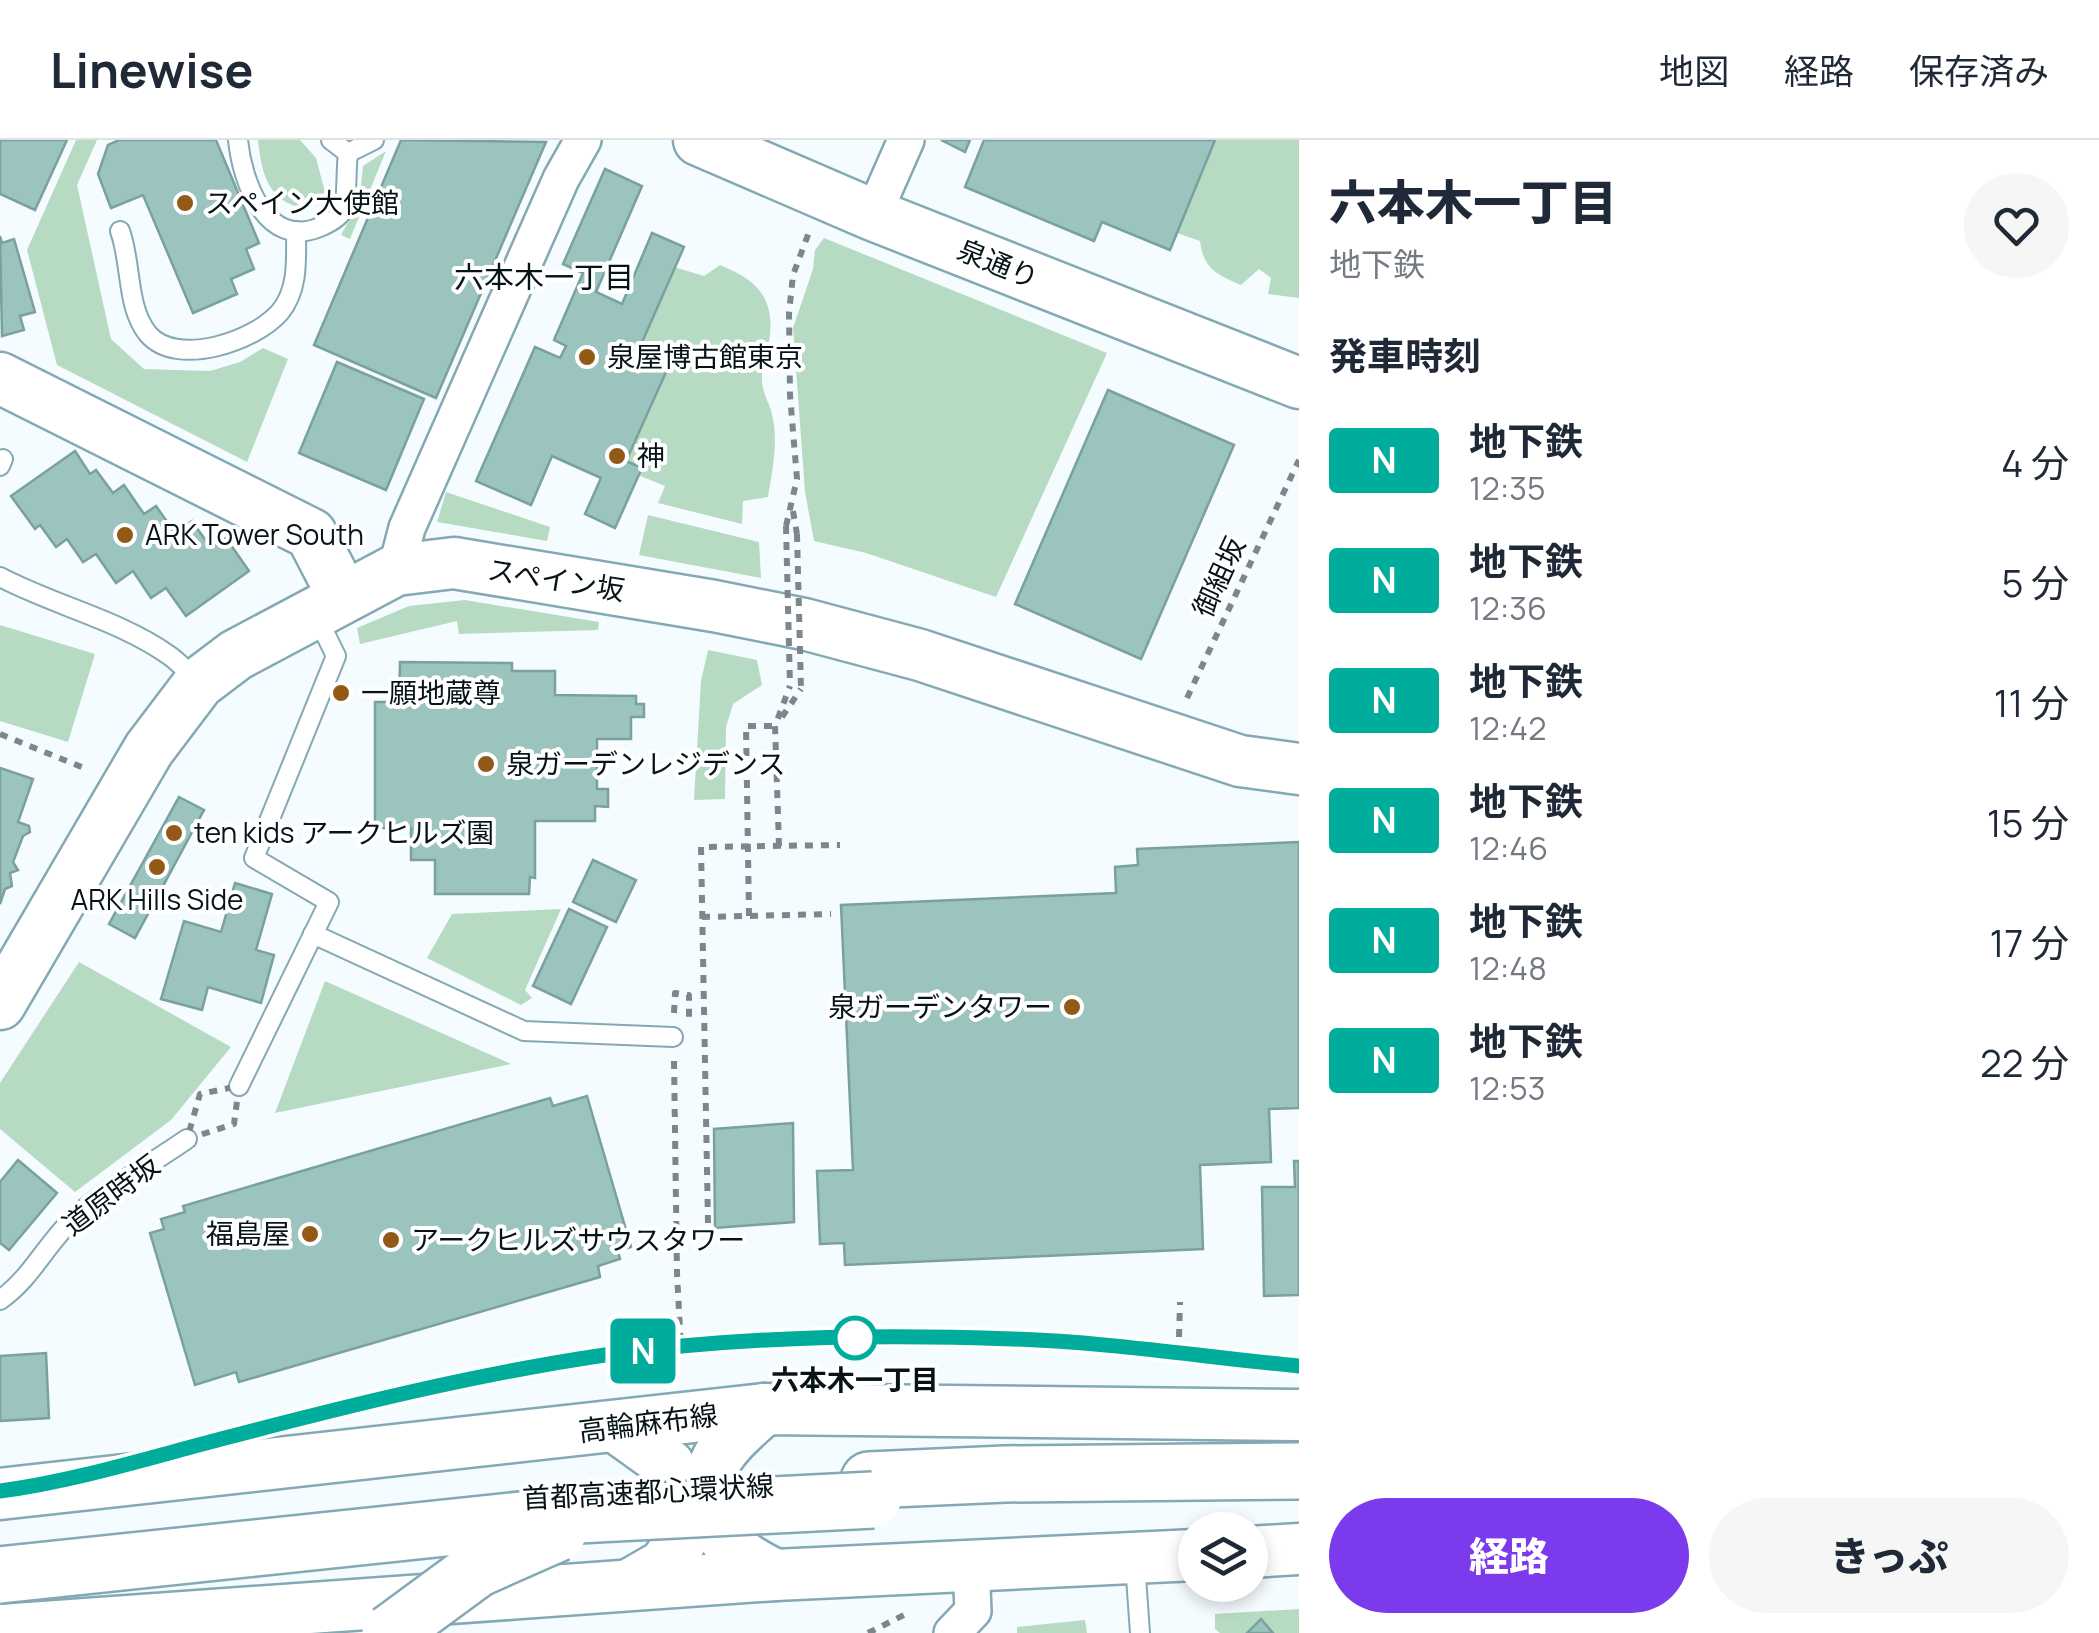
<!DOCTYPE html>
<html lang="ja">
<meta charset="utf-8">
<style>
:root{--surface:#fff;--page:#f6f6f7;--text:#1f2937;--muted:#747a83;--line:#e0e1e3;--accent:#7c3aed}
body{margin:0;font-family:Manrope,"Noto Sans JP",sans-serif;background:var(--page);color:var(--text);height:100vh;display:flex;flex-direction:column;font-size:38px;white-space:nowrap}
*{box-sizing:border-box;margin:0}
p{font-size:32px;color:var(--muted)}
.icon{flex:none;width:55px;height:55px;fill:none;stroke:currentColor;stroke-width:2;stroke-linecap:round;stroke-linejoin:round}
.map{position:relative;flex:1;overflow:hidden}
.side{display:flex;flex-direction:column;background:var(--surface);width:800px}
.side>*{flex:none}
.badge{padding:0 20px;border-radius:8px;font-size:35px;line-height:65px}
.fabs{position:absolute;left:1178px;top:1372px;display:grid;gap:20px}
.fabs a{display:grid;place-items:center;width:90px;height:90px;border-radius:50%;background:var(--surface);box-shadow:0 5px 15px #0003;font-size:50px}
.map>.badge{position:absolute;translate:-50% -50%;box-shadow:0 0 0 5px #fff}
h2{padding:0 30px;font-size:38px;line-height:90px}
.round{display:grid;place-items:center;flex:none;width:105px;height:105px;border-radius:52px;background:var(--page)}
.head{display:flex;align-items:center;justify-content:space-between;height:170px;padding:0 30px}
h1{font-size:48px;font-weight:800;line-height:75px}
.cta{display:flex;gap:20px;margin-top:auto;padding:20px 30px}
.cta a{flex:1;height:115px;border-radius:60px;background:var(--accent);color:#fff;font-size:40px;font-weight:800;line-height:115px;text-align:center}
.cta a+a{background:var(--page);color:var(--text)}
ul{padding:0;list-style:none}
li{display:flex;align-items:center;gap:30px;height:120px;padding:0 30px}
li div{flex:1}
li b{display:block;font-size:38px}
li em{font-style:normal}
li .badge{min-width:110px;font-weight:700;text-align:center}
header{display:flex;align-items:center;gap:60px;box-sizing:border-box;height:140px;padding:0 50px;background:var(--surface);border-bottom:2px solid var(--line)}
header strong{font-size:48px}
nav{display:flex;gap:55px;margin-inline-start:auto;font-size:35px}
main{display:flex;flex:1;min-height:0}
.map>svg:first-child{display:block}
.green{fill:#b7dac3}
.building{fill:#9bc4bf;stroke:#7aa19d;stroke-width:2.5}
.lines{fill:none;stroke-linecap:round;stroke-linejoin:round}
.lane-casing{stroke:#84a9b4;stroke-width:22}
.street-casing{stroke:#84a9b4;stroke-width:40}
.secondary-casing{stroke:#84a9b4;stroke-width:55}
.highway-casing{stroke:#84a9b4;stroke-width:60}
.path{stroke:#7d878b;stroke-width:6;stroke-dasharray:8 8;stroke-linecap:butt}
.lane{stroke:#fff;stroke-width:18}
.street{stroke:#fff;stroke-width:35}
.secondary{stroke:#fff;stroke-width:50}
.highway{stroke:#fff;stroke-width:55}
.highway-bridge-casing{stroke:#84a9b4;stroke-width:60;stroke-linecap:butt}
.path-bridge{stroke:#7d878b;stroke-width:6;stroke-dasharray:8 8;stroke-linecap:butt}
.highway-bridge{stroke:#fff;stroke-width:55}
.line-casing{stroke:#fff;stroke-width:22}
.line{stroke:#00ac9b;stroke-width:15}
.poi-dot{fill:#935916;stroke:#fff;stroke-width:4}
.stop-dot{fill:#fff;stroke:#00ac9b;stroke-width:5}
.labels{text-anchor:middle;stroke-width:8;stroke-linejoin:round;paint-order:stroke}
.poi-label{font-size:28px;fill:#061418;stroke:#fff;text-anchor:start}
.street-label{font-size:28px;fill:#061418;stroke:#fff}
.stop-label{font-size:28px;font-weight:bold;fill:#061418;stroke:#fff}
.neighbourhood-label{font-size:30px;fill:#061418;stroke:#fff}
</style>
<header>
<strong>Linewise</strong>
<nav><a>地図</a><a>経路</a><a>保存済み</a></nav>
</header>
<main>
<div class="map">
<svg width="1299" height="1493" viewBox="0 0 1299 1493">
<rect width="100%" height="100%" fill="#f5fcff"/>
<g class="green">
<path d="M76 0H97L77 45 111 199 144 229 210 231 240 222 263 208 288 219 247 322 57 225 27 110Z"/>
<path d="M258 0H300L316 18 325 52 309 69C269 64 262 37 258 0Z"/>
<path d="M1215 0H1299V158L1268 154 1271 138 1259 129 1241 145C1217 135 1203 128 1200 101L1177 93Z"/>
<path d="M386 11 350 99 341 95 359 62 363 26Z"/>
<path d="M824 98 1107 213 996 457 866 413 814 401 805 352 793 188 813 129 815 110Z"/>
<path d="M720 125C754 139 774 155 770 195 768 211 761 225 762 242 763 255 771 265 773 279 778 305 772 332 768 357L743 361 742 384 658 363 665 346 638 335 626 321 666 230 636 216 674 127 704 136Z"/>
<path d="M446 352 550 387 547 401 437 382Z"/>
<path d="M648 375 759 402 761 438 639 415Z"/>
<path d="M465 460 599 482 598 490 459 494 457 481 360 504 357 488 409 466Z"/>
<path d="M0 485 95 514 68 602 0 581Z"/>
<path d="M708 510 757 520 762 545 733 564 726 587 725 659 694 660 701 541Z"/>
<path d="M561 769 525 850 532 858 521 865 427 818 452 774Z"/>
<path d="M79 822 231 907 171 980 75 1052 0 989V943Z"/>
<path d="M325 841 511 924 275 973Z"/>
<path d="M1299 1469V1493H1273L1261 1480 1247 1493H1220L1215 1489V1474Z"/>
<path d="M1085 1480 1087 1493H1017V1487Z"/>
</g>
<g class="building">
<path d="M0 0H67L35 70 0 54Z"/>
<path d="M119 0H216L259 103 246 109 254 129 231 139 237 154 193 173 143 55 111 68 98 34 108 5Z"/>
<path d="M401 0 546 2 436 258 314 205Z"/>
<path d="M941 0H970L965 12Z"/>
<path d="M984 0H1215L1170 110 1102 82 1094 101 965 47Z"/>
<path d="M605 29 642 46 596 152 622 164 652 93 684 107 636 216 667 230 626 321 642 328 615 388 585 374 601 338 552 316 531 365 476 341 535 207 560 218 566 206 554 200 583 133 563 124Z"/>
<path d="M0 96 2 103 14 99 35 172 20 176 24 190 2 196Z"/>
<path d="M337 222 424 259 386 350 299 313Z"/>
<path d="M1108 250 1234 305 1141 519 1015 464Z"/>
<path d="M75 311 90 334 96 330 113 353 124 345 144 374 156 366 175 393 192 381 211 408 226 398 249 431 186 476 166 448 151 458 133 431 116 443 96 414 83 422 67 399 56 407 40 385 35 389 11 356Z"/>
<path d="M400 522 512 523V531H555V555L636 556V564H644V577H631V599H597V649H608V667L595 666V681H535V738L530 737 529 754H435V720H411V688H375V562H399Z"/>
<path d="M0 628 33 639 18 682 29 686 30 692 23 696 13 722 18 730 10 733 12 746 5 749 0 764Z"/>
<path d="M179 657 204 670 135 798 109 784Z"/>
<path d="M1299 702V968L1269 969 1271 1022 1200 1025 1203 1109 845 1125 844 1103 820 1104 817 1031 853 1030 841 765 1116 753 1115 727 1138 725 1137 709Z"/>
<path d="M593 720 636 740 616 782 573 762Z"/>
<path d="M235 743 272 754 256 810 274 815 261 863 208 847 202 870 161 859 184 781 221 792Z"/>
<path d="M569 769 607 787 571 864 533 846Z"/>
<path d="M587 956 631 1107 618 1111 620 1119 598 1126 600 1137 239 1242 236 1232 195 1245 150 1093 164 1089 161 1079 185 1072 183 1066 550 958 553 966Z"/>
<path d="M793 983 794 1082 715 1088 714 989Z"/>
<path d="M18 1020 57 1053 9 1110 0 1103V1042Z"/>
<path d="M1294 1021H1299V1155L1264 1156 1262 1047H1295Z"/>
<path d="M46 1213 49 1278 0 1281V1216Z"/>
<path d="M1261 1479 1273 1493H1247Z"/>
</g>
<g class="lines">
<defs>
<g id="lane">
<path d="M238 0C242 41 266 110 320 87 329 83 341 77 344 68 347 60 346 26 348 13"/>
<path d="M331 0 348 13"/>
<path d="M348 13 374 0"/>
<path d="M120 91C132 124 126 167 148 194 177 228 255 201 280 172 299 149 296 118 296 91"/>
<path d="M0 326 3 319"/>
<path d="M0 437C55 466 120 480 170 516 180 523 189 534 199 542"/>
<path d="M313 794 524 891 673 897"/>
<path d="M239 946 329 762 254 718 336 516 317 477"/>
<path d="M0 1160C33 1137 48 1100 78 1074 111 1046 151 1024 187 999"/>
<path d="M1135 1423 1140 1493"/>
</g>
<g id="street">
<path d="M873 75 906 0"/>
<path d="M396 430 407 388 561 39 583 0"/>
<path d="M952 1493 973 1471 971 1424"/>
</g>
<g id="secondary">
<path d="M699 0 873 75 1299 243"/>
<path d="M0 238 311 394 343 456"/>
<path d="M0 864 149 609 199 543 236 515 396 430 454 423 714 466 804 484 920 515 1240 621 1299 629"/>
<path d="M764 1269C748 1285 719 1306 713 1329 711 1336 713 1346 713 1353 714 1402 735 1414 775 1435"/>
<path d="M616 1287 669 1325 686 1366 685 1395 664 1425 631 1444"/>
<path d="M0 1354 764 1269 1299 1275"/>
<path d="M1250 1412 1299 1409"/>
<path d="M0 1490 775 1435 1195 1415"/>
</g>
<path id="highway" d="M869 1340 1005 1334 1299 1331"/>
</defs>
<use href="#lane" class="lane-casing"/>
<use href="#street" class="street-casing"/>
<use href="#secondary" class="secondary-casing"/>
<use href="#highway" class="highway-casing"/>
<g class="path">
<path d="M793 371 797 394"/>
<path d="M786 386 797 339 790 255 789 173 793 135 809 92"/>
<path d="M1187 558 1299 320"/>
<path d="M782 577 801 549"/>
<path d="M0 594 89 630"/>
<path d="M779 706 775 586 790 546"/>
<path d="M749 776 746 586H775"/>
<path d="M702 777 831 774"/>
<path d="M674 873 675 853 689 855V878"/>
<path d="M674 921 677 1133 681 1209"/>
<path d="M239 946 234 984 187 999 200 954Z"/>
<path d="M708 1083 701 707 840 705"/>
<path d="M1179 1197 1180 1162"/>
<path d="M868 1493 904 1475"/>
</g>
<use href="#lane" class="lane"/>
<use href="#street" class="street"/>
<use href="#secondary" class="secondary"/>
<use href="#highway" class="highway"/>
<defs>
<g id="highway-bridge">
<path d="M0 1435 558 1376 873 1360"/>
<path d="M390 1493 477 1429 558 1393"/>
</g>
</defs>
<use href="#highway-bridge" class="highway-bridge-casing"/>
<g class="path-bridge">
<path d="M786 386 790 546"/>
<path d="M797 394 801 549"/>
</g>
<use href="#highway-bridge" class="highway-bridge"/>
</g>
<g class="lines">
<defs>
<path id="line" d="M0 1351C75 1341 148 1318 221 1299 347 1266 475 1234 605 1215 739 1196 878 1194 1013 1199 1108 1202 1204 1217 1299 1226"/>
</defs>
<use href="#line" class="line-casing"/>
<use href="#line" class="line"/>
</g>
<g class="poi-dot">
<circle cx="185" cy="63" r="10"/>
<circle cx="587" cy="217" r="10"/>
<circle cx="617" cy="316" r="10"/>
<circle cx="125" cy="395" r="10"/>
<circle cx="341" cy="553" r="10"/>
<circle cx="486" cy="624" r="10"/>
<circle cx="174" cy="693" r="10"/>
<circle cx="157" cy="727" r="10"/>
<circle cx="1072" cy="867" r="10"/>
<circle cx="310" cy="1094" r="10"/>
<circle cx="391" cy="1100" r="10"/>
</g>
<circle class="stop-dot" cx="855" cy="1198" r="20"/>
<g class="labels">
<g class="poi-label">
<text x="205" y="73">スペイン大使館</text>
<text x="607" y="227">泉屋博古館東京</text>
<text x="637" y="326">神</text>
<text x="145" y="405">ARK Tower South</text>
<text x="361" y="563">一願地蔵尊</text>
<text x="506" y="634">泉ガーデンレジデンス</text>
<text x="194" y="703">ten kids アークヒルズ園</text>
<text x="157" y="770" text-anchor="middle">ARK Hills Side</text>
<text x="1052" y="877" text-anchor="end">泉ガーデンタワー</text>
<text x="290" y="1104" text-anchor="end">福島屋</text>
<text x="411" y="1110">アークヒルズサウスタワー</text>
</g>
<g class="street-label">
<text transform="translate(998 124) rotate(22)" y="10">泉通り</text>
<text transform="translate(1219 437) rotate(-65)" y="10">御組坂</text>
<text transform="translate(556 440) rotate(9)" y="10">スペイン坂</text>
<text transform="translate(111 1055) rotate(-37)" y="10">道原時坂</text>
<text transform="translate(648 1283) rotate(-7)" y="10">高輪麻布線</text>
<text transform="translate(648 1352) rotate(-3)" y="10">首都高速都心環状線</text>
</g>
<g class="stop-label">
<text x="855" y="1250">六本木一丁目</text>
</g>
<g class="neighbourhood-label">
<text x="544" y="148">六本木一丁目</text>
</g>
</g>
</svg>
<div class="fabs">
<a><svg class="icon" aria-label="layers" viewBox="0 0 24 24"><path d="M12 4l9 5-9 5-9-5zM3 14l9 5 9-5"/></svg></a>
</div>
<b class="badge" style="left:643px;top:1211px;background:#00ac9b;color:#fff">N</b>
</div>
<section class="side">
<div class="head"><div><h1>六本木一丁目</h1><p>地下鉄</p></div><a class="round"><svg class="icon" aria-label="heart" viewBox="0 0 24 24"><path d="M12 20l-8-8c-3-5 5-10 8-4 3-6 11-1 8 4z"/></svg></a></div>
<h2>発車時刻</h2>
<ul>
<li><span class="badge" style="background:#00ac9b;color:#fff">N</span><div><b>地下鉄</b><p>12:35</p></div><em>4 分</em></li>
<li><span class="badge" style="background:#00ac9b;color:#fff">N</span><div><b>地下鉄</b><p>12:36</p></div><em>5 分</em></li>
<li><span class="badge" style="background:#00ac9b;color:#fff">N</span><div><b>地下鉄</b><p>12:42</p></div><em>11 分</em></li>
<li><span class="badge" style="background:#00ac9b;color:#fff">N</span><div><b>地下鉄</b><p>12:46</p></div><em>15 分</em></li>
<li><span class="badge" style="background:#00ac9b;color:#fff">N</span><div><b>地下鉄</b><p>12:48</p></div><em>17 分</em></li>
<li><span class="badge" style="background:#00ac9b;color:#fff">N</span><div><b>地下鉄</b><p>12:53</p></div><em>22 分</em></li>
</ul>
<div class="cta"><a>経路</a><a>きっぷ</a></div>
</section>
</main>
